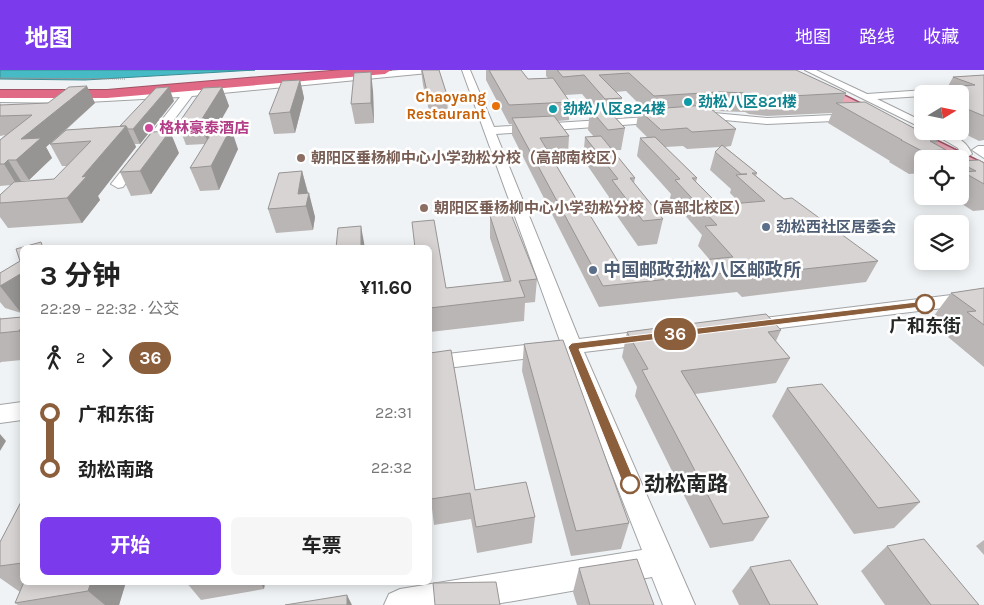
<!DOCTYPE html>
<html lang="zh">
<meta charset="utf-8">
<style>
:root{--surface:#fff;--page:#f6f6f6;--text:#222;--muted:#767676;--accent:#7c3aed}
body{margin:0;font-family:Karla,"Noto Sans SC",sans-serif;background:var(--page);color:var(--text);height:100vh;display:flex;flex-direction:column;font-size:19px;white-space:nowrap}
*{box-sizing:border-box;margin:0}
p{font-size:16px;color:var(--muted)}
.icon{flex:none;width:28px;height:28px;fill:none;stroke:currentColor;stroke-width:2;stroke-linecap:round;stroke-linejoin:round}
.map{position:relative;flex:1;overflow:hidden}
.panel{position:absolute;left:20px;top:175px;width:412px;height:340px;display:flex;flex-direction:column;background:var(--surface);border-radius:8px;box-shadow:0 2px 12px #0003}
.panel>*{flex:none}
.badge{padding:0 10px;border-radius:16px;font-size:18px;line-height:32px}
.needle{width:32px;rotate:80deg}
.tools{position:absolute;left:914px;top:15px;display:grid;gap:10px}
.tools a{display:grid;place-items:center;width:55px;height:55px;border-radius:8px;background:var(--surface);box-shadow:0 2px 12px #0003;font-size:25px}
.map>.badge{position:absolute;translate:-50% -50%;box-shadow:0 0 0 2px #fff}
.legs{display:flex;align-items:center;gap:8px;height:55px;padding:0 20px;font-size:16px}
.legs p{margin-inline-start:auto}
.head{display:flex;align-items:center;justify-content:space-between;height:85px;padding:0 20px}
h1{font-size:28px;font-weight:700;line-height:38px}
.cta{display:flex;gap:10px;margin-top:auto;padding:10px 20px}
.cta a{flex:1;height:58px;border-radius:8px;background:var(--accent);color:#fff;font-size:20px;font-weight:700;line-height:58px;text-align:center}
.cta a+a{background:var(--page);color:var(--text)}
ul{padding:0 20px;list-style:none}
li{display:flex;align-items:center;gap:18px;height:55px;font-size:19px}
li i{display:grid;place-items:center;width:8px;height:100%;margin:0 6px;background:currentColor}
li i::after{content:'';width:12px;height:12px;margin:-6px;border:4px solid;border-radius:50%;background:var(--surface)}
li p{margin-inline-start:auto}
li:first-child i{background:linear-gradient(#0000 50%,currentColor 0)}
li:last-child i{background:linear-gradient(currentColor 50%,#0000 0)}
header{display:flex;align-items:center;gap:30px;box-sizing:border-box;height:70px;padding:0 25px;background:var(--accent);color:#fff}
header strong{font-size:24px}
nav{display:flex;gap:28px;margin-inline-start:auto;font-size:18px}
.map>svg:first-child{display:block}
.water{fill:#46bac5;stroke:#3c8e96}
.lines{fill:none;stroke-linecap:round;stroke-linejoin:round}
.minor-casing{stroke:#a1a3a5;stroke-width:2}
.major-casing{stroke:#9f5365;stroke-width:3}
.highway-casing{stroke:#9f5365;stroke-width:2}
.path{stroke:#8f9192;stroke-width:1;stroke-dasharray:1 1;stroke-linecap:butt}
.minor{fill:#fff;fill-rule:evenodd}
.major{fill:#eca6b6;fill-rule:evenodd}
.highway{fill:#e06a86;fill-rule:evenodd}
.wall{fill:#bab6b5;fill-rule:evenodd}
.shaded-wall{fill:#979494}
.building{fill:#d8d4d3;stroke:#979494}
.line-1{fill:#8b5e3c;stroke:#fff}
.culture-dot{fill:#0f9aa8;stroke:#fff;stroke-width:2}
.food-dot{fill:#e8710a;stroke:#fff;stroke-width:2}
.hotel-dot{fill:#d1479c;stroke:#fff;stroke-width:2}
.education-dot{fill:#8d6e63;stroke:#fff;stroke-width:2}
.service-dot{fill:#5c6f8a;stroke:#fff;stroke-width:2}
.stop-1-dot{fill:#fff;stroke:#8b5e3c;stroke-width:2.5}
.labels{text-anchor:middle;stroke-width:5;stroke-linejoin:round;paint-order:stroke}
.far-food-label{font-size:15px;font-weight:bold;fill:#c56008;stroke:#fff;text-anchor:end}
.far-culture-label{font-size:15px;font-weight:bold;fill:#0d838f;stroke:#fff;text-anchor:start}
.far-hotel-label{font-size:15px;font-weight:bold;fill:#b23c85;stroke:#fff;text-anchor:start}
.far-education-label{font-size:15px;font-weight:bold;fill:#785e54;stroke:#fff;text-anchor:start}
.far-service-label{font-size:15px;font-weight:bold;fill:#4e5e75;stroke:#fff;text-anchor:start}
.service-label{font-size:18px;font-weight:bold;fill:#4e5e75;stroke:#fff;text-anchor:start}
.stop-label{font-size:18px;font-weight:bold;fill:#262727;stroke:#fff}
.near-stop-label{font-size:21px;font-weight:bold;fill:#262727;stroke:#fff;text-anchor:start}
</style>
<header>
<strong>地图</strong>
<nav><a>地图</a><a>路线</a><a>收藏</a></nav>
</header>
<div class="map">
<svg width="984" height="535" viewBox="0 0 984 535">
<rect width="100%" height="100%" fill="#f0f3f5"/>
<path class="water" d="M0 0H255L85 10 0 9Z"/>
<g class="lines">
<defs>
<g id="minor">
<path d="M400 0H432L428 3 192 26 123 117 118 118 111 114 180 27 69 33 0 32V26C134 28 267 13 400 0Z"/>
<path d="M462 0H470L494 57 664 46 669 49 664 52 496 64 579 269 651 260 658 262 661 267 658 272 651 274 584 282 695 535H663L652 507 490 535H384L389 524 400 519 642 480 565 284 430 300V286L560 271Z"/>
<path d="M805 0H816L867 24 984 16V22L922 24V26L877 29 922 51V58Z"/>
<path d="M714 43 767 48 856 44 861 47 856 50 767 54 714 49 693 50 688 47 693 44Z"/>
<path d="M929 61C947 61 965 67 972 84L966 88 962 87 958 78Z"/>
<path d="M978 76H984V88L972 80Z"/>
<path d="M984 221V233L747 262 740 261 737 256 740 251 747 250Z"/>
<path d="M22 332V350L0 353V335Z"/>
</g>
<path id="major" d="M777 0H792L984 94V106L960 95V89H947Z"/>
<path id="highway" d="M342 0H391L385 4 107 28H0V20H107Z"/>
</defs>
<use href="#minor" class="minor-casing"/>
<use href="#major" class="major-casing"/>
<use href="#highway" class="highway-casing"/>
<path class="path" d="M0 8 126 9"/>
<use href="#minor" class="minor"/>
<use href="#major" class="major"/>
<use href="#highway" class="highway"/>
</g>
<g class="wall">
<path d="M421 0H439L447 25 448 44 430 45 423 15Z"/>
<path d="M486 0H521L528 9 548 8 546 6V0H796L846 23 842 33 938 71 936 74 946 80 941 89H922V103L909 104 889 92 890 91 828 53 832 43 767 46 749 44 745 42 713 41 736 59 731 76 725 77 757 103 756 106 784 129 878 191 866 212 742 227 737 222 599 237 512 65V54H509L486 10ZM626 21 644 39 639 40 636 56 648 68H640L637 86 671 124 670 128 702 165 698 176 709 189 622 198 578 132 550 85 568 84 569 66 558 51 569 50 570 32 565 25 582 24 595 39H590L588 60 594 67H585L583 89 609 127 608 133 638 176 657 174 663 149 634 113 635 108 612 80H621L625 58 615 47H619L622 28 616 22ZM683 76 687 79 720 77 715 82 710 100 731 119 730 123 740 133 719 135 696 112 697 108 665 77Z"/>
<path d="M984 5V70L979 71 959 61H960V24H923L924 21 946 20 953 7Z"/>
<path d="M300 10 304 28 295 63 274 64 269 44Z"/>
<path d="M222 17 229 36 216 59 238 79 219 120 200 121 190 98 205 74 186 75 178 54Z"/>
<path d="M373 21 374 53 355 54 351 34Z"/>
<path d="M922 25V45L914 41Z"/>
<path d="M174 31 140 74H135L136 77 98 126 100 130 82 153 8 158 0 147V125L11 115 0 116V70L5 65 0 66V33L2 35 95 33 66 60 120 56ZM66 60 50 74 62 96H67L54 109 20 112 21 111 29 110 52 88 46 77Z"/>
<path d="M179 83 151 124 131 126 120 102Z"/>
<path d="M960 91 984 93V140L973 141 949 126H960Z"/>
<path d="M302 101 315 147 313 160 276 163 268 139Z"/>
<path d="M490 146 537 209 535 232 525 233 524 251 430 262V178L446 218 504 212 490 168Z"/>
<path d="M22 178V242L21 243 5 238 0 232V203L20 191Z"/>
<path d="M984 218V297L948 267 952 262 933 247 951 223Z"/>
<path d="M0 247 1 249 22 247V290L1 292 0 293Z"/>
<path d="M781 260 776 271 790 288 776 313 695 324 769 447 753 471 710 478 635 326 637 317 622 287 627 262Z"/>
<path d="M524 274 629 453 621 479 571 486 522 301Z"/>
<path d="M787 318 920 432 894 458 854 464 772 346Z"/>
<path d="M475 420 535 447 532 473 477 483 471 449 434 455 430 422Z"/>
<path d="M22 430V512H126L119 535H18L15 533 20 522 0 508V472Z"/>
<path d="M984 470V485L976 476Z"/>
<path d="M887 476 979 535H885L861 501Z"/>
<path d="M750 497 818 535H739L732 521Z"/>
<path d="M579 498 654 535H577L573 522Z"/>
<path d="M186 512H265L264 519 201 530Z"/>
</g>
<g class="shaded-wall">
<path d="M371 2 373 21 374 53 371 33Z"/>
<path d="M300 10 304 28 295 63 290 42Z"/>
<path d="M87 16 95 33 46 77 52 88 29 110 16 90 21 69Z"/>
<path d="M169 17 174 31 140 74 133 59Z"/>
<path d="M222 17 229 36 208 73 200 52Z"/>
<path d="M126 56 136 77 98 126 100 130 82 153 67 128 82 107Z"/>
<path d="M231 58 238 79 219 120 211 96Z"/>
<path d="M170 61 179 83 151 124 140 101Z"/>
<path d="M8 90 21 111 17 115 4 94Z"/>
<path d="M302 101 308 124H298Z"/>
<path d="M309 123 315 147 313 160 306 136Z"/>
<path d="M361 156 365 178H361Z"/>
<path d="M22 203V242L21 243 0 216Z"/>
<path d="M22 256V266L19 261Z"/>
<path d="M0 364 6 371 0 381Z"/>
<path d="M91 512H126L119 535H105L88 521Z"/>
<path d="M260 512H265L264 519Z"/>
<path d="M347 525 352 535H347Z"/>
</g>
<g class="building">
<path d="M422 0H439L447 25 428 26Z"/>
<path d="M489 0H521L528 9 553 8 570 32 509 35Z"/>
<path d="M557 0H796L846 23 774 27 755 25 751 23 719 22 654 26 629 3 599 5 622 28 605 29 584 5 563 7Z"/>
<path d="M371 2V33L351 34 354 3Z"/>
<path d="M984 5V46L960 36V24H930L924 21 967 19 960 16 975 15 953 7Z"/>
<path d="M300 10 290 42 269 44 282 11Z"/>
<path d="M87 16 21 69 41 68 16 90H8L4 94H0V70L32 45 0 46V35L48 33 69 17Z"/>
<path d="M169 17 133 59H128L126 56H120L156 18Z"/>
<path d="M222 17 200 52 178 54 203 18Z"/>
<path d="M865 32 938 71H930L946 80 922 81 901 70H902L836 33Z"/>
<path d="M706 35 736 59 692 62 687 58 661 60 639 40Z"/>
<path d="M606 38 625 58 608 60 590 39Z"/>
<path d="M554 46 569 66 540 68 578 132H582L622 198 733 187 705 156 717 155 675 110 680 109 640 68 655 67 697 108H692L719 135 765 131 736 105 747 104H741L715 82 722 75 757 103H752L784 129 792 128 878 191 750 205 745 201 603 216 512 48Z"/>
<path d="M126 56 82 107 87 106 67 128 0 133V125L14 112 54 109 91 71 50 74 66 60Z"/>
<path d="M231 58 211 96 190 98 214 59Z"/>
<path d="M170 61 140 101 120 102 152 62Z"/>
<path d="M601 66 635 108H630L663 149 643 151 612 110 618 109 585 67Z"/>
<path d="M979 90 984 93V114L963 102 976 101 960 93V91Z"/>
<path d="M302 101 298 124 309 123 306 136 268 139 279 103Z"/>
<path d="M511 144 537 209 519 211 525 227 430 238V178H415L412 152 434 150 446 218 511 211 490 146Z"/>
<path d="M361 156V178H336L338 158Z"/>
<path d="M41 172 43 178H22V203L0 216V203L20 191 16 179Z"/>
<path d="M984 218V255L967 242 976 241 951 223Z"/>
<path d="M766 244 781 260 768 262 790 288 681 301 769 447 723 454 642 300 648 299 627 262Z"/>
<path d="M22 247V256L19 261 0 263V249Z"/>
<path d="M563 270 629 453 576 461 524 274Z"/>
<path d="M451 280 475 420 526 412 535 447 476 457 470 423 431 429 430 422V283Z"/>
<path d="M822 314 920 432 878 438 787 318Z"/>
<path d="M22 430V493L0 496V472Z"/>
<path d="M924 469 979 535H931L887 476Z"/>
<path d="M637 489 654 535H590L579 498Z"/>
<path d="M790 490 818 535H770L750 497Z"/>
<path d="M24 512H91L88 521 15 533Z"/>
<path d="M496 512 500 535H435L433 513Z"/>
<path d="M347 525V535H285Z"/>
</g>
<path class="line-1" d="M925 231 930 234 929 236 579 279 636 414 634 418 630 420 625 418 623 414 568 277 572 273Z"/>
<g class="culture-dot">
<circle cx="688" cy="32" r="5"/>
<circle cx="553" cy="39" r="5"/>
</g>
<circle class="food-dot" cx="496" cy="36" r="5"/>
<circle class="hotel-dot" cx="149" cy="58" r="5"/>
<g class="education-dot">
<circle cx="301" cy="88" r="5"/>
<circle cx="424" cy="138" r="5"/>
</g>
<g class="service-dot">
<circle cx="766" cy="157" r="5"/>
<circle cx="593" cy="200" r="5"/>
</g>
<g class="stop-1-dot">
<circle cx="925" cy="234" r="9"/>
<circle cx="630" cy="414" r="9"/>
</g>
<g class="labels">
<g class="far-food-label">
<text x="486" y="32">Chaoyang<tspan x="486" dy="17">Restaurant</tspan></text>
</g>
<g class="far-culture-label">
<text x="698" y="37">劲松八区821楼</text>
<text x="563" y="44">劲松八区824楼</text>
</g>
<g class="far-hotel-label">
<text x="159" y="63">格林豪泰酒店</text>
</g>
<g class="far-education-label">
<text x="311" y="93">朝阳区垂杨柳中心小学劲松分校（高部南校区）</text>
<text x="434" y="143">朝阳区垂杨柳中心小学劲松分校（高部北校区）</text>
</g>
<g class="far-service-label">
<text x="776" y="162">劲松西社区居委会</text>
</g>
<g class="service-label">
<text x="603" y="206">中国邮政劲松八区邮政所</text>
</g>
<g class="stop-label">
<text x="925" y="262">广和东街</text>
</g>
<g class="near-stop-label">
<text x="644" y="421">劲松南路</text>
</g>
</g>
</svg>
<div class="tools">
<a><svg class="needle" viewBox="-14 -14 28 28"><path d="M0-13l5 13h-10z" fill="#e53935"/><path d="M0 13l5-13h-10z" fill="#767676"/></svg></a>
<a><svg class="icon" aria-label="locate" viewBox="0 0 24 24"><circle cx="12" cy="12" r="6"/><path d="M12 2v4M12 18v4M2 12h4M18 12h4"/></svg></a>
<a><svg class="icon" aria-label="layers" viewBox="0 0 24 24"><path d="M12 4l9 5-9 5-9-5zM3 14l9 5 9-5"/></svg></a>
</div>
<b class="badge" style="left:675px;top:264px;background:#8b5e3c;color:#fff">36</b>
<section class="panel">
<div class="head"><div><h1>3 分钟</h1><p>22:29 – 22:32 · 公交</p></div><b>¥11.60</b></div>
<div class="legs"><svg class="icon" aria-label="walk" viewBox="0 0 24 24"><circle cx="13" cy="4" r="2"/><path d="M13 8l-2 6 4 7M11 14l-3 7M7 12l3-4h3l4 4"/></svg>2<svg class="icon" aria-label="forward" viewBox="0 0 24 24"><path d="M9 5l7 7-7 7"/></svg><b class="badge" style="background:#8b5e3c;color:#fff">36</b></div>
<ul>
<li><i style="color:#8b5e3c"></i><b>广和东街</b><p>22:31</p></li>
<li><i style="color:#8b5e3c"></i><b>劲松南路</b><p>22:32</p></li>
</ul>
<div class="cta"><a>开始</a><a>车票</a></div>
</section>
</div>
